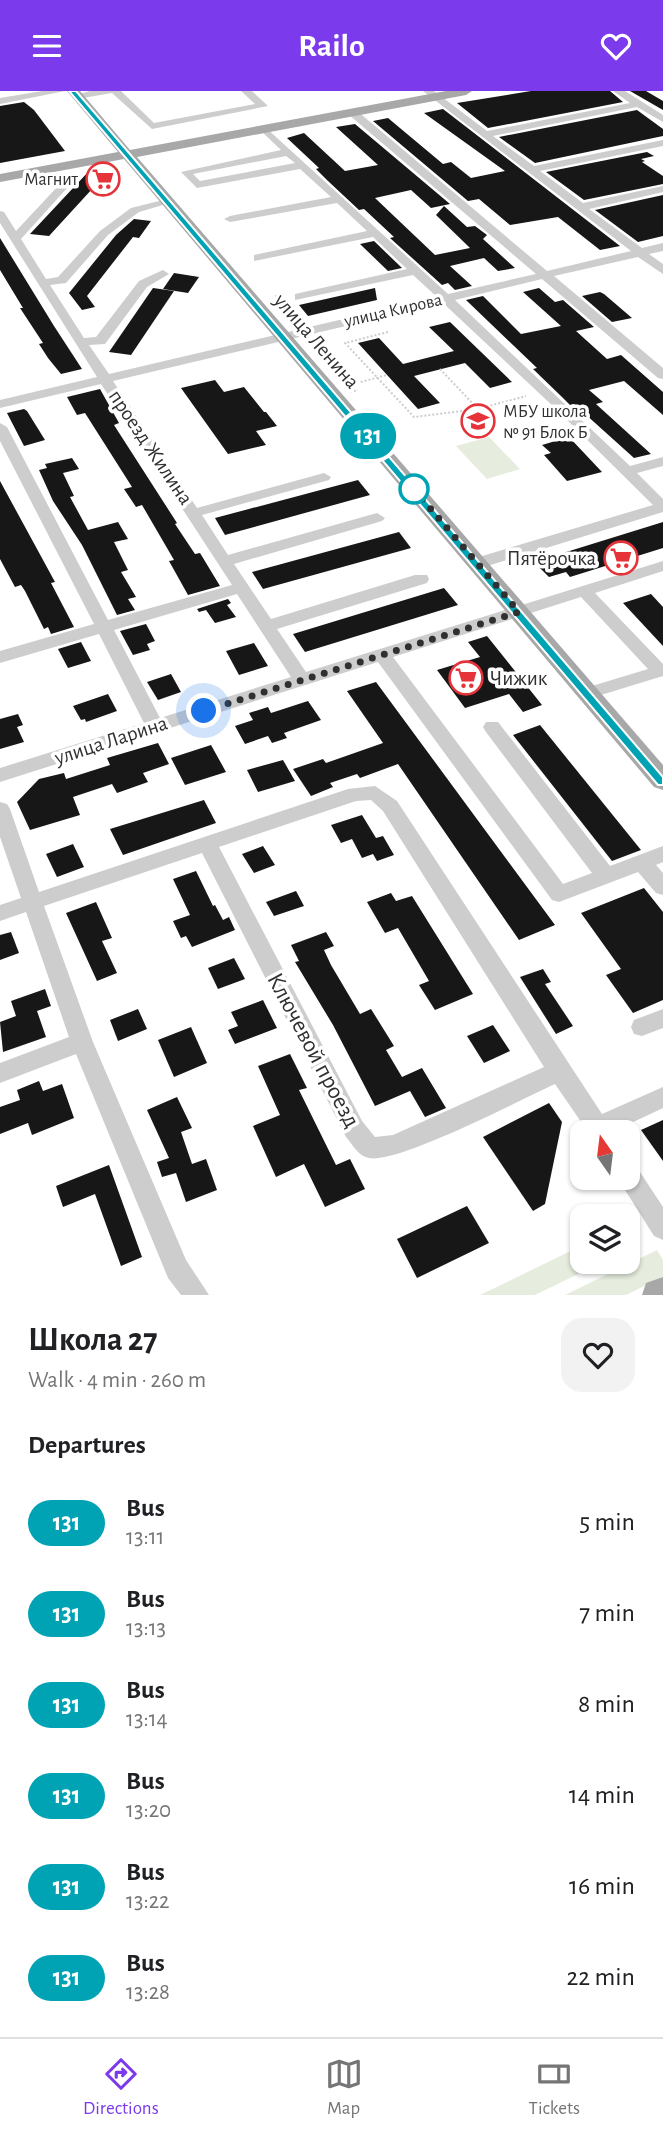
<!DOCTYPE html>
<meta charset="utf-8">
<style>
:root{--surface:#fff;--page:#f2f2f2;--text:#202124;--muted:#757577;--line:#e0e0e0;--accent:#7c3aed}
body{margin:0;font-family:"Alegreya Sans",sans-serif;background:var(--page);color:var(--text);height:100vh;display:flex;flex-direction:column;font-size:26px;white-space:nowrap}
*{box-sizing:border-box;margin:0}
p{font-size:23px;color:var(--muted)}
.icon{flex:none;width:38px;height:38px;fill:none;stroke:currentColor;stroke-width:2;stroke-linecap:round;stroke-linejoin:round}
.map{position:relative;height:1204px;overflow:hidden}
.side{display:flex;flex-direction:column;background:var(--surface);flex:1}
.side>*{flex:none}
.badge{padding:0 14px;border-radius:23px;font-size:24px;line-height:46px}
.needle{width:46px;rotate:346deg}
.buttons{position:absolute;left:570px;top:1029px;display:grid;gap:14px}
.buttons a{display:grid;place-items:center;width:70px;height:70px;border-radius:14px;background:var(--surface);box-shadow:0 2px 5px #0004;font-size:35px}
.you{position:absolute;width:35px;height:35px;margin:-18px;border:5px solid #fff;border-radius:50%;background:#1a73e8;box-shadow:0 0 0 10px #1a73e833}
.map>.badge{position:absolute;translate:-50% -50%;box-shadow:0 0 0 4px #fff}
h2{padding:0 28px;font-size:26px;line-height:63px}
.round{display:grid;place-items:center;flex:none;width:74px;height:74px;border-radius:21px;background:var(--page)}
.summary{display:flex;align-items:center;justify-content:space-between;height:119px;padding:0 28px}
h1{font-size:33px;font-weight:700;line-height:52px}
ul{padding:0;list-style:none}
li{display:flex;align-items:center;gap:21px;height:91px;padding:0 28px}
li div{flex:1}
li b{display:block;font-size:26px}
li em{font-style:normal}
li .badge{min-width:77px;font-weight:700;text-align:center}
header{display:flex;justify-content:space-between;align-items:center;height:91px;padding:0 28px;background:var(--accent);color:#fff;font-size:32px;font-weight:700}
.dock{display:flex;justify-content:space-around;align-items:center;height:98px;border-top:2px solid var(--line);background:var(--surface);font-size:19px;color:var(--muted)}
.dock a{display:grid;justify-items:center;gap:4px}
.dock .active{color:var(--accent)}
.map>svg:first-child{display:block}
.green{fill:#e6edde}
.building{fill:#171717}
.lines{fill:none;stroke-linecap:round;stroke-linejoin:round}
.path{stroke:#cdcdcd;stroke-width:2;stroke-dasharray:2 2;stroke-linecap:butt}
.minor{fill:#cdcdcd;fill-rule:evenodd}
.major{fill:#a8a8a8;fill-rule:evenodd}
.line{fill:#00a3b4;stroke:#fff;stroke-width:2}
.walk{stroke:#303030;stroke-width:7;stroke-dasharray:0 12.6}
.stop-dot{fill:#fff;stroke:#00a3b4;stroke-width:3.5}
.labels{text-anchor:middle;stroke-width:7;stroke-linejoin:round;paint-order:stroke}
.far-poi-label{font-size:18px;fill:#303030;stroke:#fff;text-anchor:end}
.far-street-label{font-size:18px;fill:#303030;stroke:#fff}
.street-label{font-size:21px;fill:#303030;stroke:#fff}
.poi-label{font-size:21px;fill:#303030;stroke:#fff;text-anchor:end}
.near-street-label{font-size:24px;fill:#303030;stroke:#fff}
</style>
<header><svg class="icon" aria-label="menu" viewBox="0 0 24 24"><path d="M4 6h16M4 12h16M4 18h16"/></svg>Railo<svg class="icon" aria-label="heart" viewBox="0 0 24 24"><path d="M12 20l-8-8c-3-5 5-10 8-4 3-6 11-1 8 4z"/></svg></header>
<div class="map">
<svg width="663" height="1204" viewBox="0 0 663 1204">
<rect width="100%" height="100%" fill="#fff"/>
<g class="green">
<path d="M489 346 520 378 487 388 456 355Z"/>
<path d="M583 1154V1171H603L535 1204H480Z"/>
<path d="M657 1159 663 1169V1186L626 1204H565Z"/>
</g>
<g class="building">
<path d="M531 0H610L623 11 488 37 457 12Z"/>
<path d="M630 0H646L663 10V19Z"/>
<path d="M24 11 34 19 65 60 0 72V15Z"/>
<path d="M443 18 620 155 600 159 558 126 510 134 479 108 468 110 373 30 388 27 443 73 451 71 471 87 505 80 424 22Z"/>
<path d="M637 19 663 38V45L535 72 499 46Z"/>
<path d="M355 33 450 113 431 117 411 99 375 107 435 164 470 157 436 124 444 115 467 136 475 135 487 144 483 148 515 177 498 180 484 167 450 175 472 195 455 199 448 192 442 194 390 147 394 146 364 118 359 119 328 90 316 78 319 77 287 47 304 42 345 80 378 74 336 36Z"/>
<path d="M647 61 654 65 641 68 645 70 642 71 663 85V93L584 109 546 81Z"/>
<path d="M89 80 114 83 101 97H93L49 145 30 143Z"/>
<path d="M663 104V145L638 151 595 119Z"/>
<path d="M134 128 151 130 139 147 133 146 87 205 95 216 82 219 69 202 116 144Z"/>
<path d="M0 147 54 235 82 278 61 283 48 267 39 253 43 252 20 217H23L0 179Z"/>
<path d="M374 150 402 177 388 180 360 153Z"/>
<path d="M174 182 199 186 188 202 163 198Z"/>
<path d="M153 197 174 200 131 264 109 261Z"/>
<path d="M375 197 377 209 308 225 299 214Z"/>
<path d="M539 197 555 211 563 209 594 236 576 240 607 268 621 264 663 301V324L624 290 589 299 603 311 596 313 651 363 634 367 574 313 570 314 562 306 533 278 537 277 466 209 483 205 521 243 561 235 523 201Z"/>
<path d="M600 201 604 203 632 227 612 231 582 205Z"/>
<path d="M450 231 512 291 490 297 465 272 414 285 440 312 418 318 358 252 379 247 403 273 454 260 429 236Z"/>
<path d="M215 289 224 301 244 296 264 321H266L277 335 256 340 266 354 228 363 181 297Z"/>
<path d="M100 298 119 332 114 334 177 432 175 433 195 463 200 462 220 495 188 504 169 470 174 469 142 414 136 416 124 398 132 396 85 322 77 324 67 306Z"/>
<path d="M24 318 27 320 45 349 24 355 7 322Z"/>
<path d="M569 346 602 381 567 390 544 364 551 362 542 354Z"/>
<path d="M72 367 79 378 63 382 74 405 70 406 88 439 118 431 128 448 114 451 128 479 121 481 136 506 128 508 135 519 117 524 82 454 53 410 39 379 47 377 45 373Z"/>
<path d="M358 389 370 404 225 444 215 427Z"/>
<path d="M0 390 55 491 51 492 74 536 51 543 48 536 44 538 25 500 21 494 15 496 0 468Z"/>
<path d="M663 431V457L570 486 566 481 549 486 534 471Z"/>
<path d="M399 441 411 457 263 498 252 481Z"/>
<path d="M444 497 458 514 305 561 293 543Z"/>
<path d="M651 503 663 516V555L623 512Z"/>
<path d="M228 508 231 512 227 514 236 526 215 532 206 519 199 521 197 518Z"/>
<path d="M146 533 155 550 147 553 150 559 133 564 120 540Z"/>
<path d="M487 545 542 614 523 621 509 603 465 617 437 579 480 566 468 551Z"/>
<path d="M81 551 91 570 68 577 58 558Z"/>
<path d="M254 552 268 575 239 584 226 560Z"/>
<path d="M171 583 181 601 158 609 147 591Z"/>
<path d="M376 591 555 834 519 849 398 673 360 687 357 683 330 692 333 696 311 705 293 678 323 668 326 672 383 652 347 600Z"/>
<path d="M108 603 117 620 86 631 85 628 81 629 73 615Z"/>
<path d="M308 610 321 629 284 642 287 647 272 652 268 645 245 653 235 635 253 629 249 622 268 616 271 622Z"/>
<path d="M18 623 23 634 17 636 24 651 0 658V628Z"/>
<path d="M540 634 641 759 612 770 513 644Z"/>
<path d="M158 652 169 673 143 682 148 691 117 702 112 693 73 706 80 724 30 739 17 711 39 688 64 682 66 688 110 674 107 667Z"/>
<path d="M211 654 226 681 185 694 171 667Z"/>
<path d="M283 669 295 690 258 701 247 679Z"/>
<path d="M204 709 216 732 123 764 110 738Z"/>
<path d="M362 724 376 747 383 745 394 764 377 770 373 763 362 767 352 748 341 752 331 734Z"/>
<path d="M73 753 84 776 57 786 46 763Z"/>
<path d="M263 755 275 774 254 782 242 763Z"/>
<path d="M196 780 213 815 215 814 223 829 229 826 235 839 192 856 186 845 181 847 173 830 190 824 173 788Z"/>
<path d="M644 797 663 821V909L633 922 606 884 621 878 581 822Z"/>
<path d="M296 800 304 815 274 825 266 811Z"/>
<path d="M391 802 396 810 412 805 473 903 435 919 419 894 429 890 398 837 385 842 367 811Z"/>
<path d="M96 811 112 847 102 850 117 882 97 890 66 822Z"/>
<path d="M11 841 19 862 0 869V844Z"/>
<path d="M326 841 334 855 324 859 331 874 360 923 371 918 394 955 386 959 402 986 422 977 446 1017 425 1026 410 1000 375 1015 333 934 295 871 299 870 291 854Z"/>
<path d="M234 867 245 888 218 898 208 877Z"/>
<path d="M543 878 551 891 545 893 573 935 556 943 520 886Z"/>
<path d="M45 898 51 915 37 920 46 946 3 961 0 931 16 925 11 910Z"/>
<path d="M263 909 277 937 235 953 228 939 238 935 231 921Z"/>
<path d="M138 918 147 938 118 950 110 929Z"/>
<path d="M493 934 510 960 484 972 467 945Z"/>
<path d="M191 936 207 972 174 986 158 949Z"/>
<path d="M290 963 307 997 299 999 336 1074 350 1068 365 1098 325 1116 304 1073 276 1086 253 1035 280 1024 258 975Z"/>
<path d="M39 990 43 1000 62 993 74 1027 32 1044 28 1032 0 1043V1016L20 1009 17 999Z"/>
<path d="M177 1006 192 1037 181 1041 192 1073 206 1068 217 1099 186 1111 176 1082 162 1086 157 1071 169 1067 147 1019Z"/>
<path d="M549 1012 562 1031 545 1113 533 1120 483 1046Z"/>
<path d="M663 1029V1070L641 1039Z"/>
<path d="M109 1074 142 1166 121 1175 95 1103 63 1116 56 1095Z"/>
<path d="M467 1115 489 1152 417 1187 397 1148Z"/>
</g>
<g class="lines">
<g class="path">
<path d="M275 205H286"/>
<path d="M388 241 345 252 414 326 478 318"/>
<path d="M440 278 478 318 526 305"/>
<path d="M353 293 387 284"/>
<path d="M350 301 358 299"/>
</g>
<g class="minor">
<path d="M42 0H65L0 13V7Z"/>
<path d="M90 0H121L154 32 255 13 241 0H252L268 15 152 38 112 2 77 8 72 5Z"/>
<path d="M423 0H434L487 40 630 12 613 0H625L663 24V31L637 16 493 45 534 75 663 49V55L540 80 583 112 663 95V101L589 118 642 157 663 152V160L649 163 663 173V183L638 166 554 185 663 277V288L658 287 542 188 455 209 630 375 663 366V375L637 382 663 408V421L484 476H472L470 472 472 468 653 414 556 318 443 212 113 290 197 417 324 382 331 386 329 389 202 424 228 464 377 422 385 427 382 430 234 473 271 528 415 484H427L429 488 427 492 277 538 306 581 663 470V480L595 502 663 573V585L588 608 582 606 579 602 582 598 648 578 581 506 393 566 563 793 592 782 486 641 483 636 486 631H498L610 775 663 755V771L656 774 663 782V804L656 802 638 781 559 811 552 809 378 571 0 691V677L144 632 99 543 0 572V560L94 533 0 350V332L7 336 108 529 232 494 101 293 0 317V309L97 286 0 132V120L4 121 16 140 59 94 68 96 21 148 46 188 58 186 100 140 131 117 167 108 173 111 139 121 108 144 66 192 50 194 84 247 96 246 139 190 163 179 169 183 147 196 105 253 89 254 109 283 437 206 413 184 295 209V203L407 178 373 146 254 170V164L367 140 337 112 230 131 224 128 230 125 331 106 300 78 197 97 181 81 281 59 259 38 264 35 448 203 536 183 348 23V19H356L547 180 631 160ZM286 65 295 72 200 90 193 83ZM237 503 291 586 160 627 114 539Z"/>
<path d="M375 695 397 710 602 1023 663 996V1017L612 1041H588L555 993C522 1008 398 1073 369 1067 359 1066 352 1053 346 1046L202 762 44 815 93 951 186 1169 209 1204H181L168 1187 76 963 0 992V972L69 946 26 821 0 830V814L21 807 0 746V711L7 713 10 718 39 801 348 698ZM371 709 383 720 544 976 393 1044 375 1046 362 1030 219 756 356 710Z"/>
<path d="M663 918V937L642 945 634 943 631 936 634 929Z"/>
<path d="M628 1072 636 1075 663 1116V1149L654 1145 620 1091 618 1087H628Z"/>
</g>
<g class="major">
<path d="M67 0H80L130 59 446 0H472L466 4 137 66 663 674V699L654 696 124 68 0 91V83L118 61Z"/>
<path d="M663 1186V1204H642L646 1192Z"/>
</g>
</g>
<path class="line" d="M69 0H76L663 686V694H658Z"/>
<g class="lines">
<path class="walk" d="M204 620 519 521 406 389 414 398"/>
</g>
<defs>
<symbol id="supermarket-ring" viewBox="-11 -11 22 22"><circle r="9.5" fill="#fff" stroke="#e6333a" stroke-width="1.5"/><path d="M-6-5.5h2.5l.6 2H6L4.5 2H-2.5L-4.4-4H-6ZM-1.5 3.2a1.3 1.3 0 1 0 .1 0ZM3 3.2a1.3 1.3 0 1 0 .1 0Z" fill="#e6333a"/></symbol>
<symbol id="school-ring" viewBox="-11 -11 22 22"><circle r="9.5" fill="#fff" stroke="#e6333a" stroke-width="1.5"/><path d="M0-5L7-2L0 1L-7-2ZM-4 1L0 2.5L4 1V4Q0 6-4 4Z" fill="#e6333a"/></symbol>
</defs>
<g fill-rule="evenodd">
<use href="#supermarket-ring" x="84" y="69" width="38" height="38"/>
<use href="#school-ring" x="459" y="311" width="38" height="38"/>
<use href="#supermarket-ring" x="602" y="448" width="38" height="38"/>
<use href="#supermarket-ring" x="447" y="568" width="38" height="38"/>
</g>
<circle class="stop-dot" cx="414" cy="398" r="14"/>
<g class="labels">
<g class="far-poi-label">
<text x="78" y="94">Магнит</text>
<text x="503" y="326" text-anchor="start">МБУ школа<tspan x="503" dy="21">№ 91 Блок Б</tspan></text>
</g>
<g class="far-street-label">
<text transform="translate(393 219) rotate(-13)" y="6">улица Кирова</text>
</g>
<g class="street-label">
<text transform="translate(317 250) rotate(49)" y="7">улица Ленина</text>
<text transform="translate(151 356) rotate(56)" y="7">проезд Жилина</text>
<text transform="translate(111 649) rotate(-18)" y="7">улица Ларина</text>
</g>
<g class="poi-label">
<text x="596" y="474">Пятёрочка</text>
<text x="490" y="594" text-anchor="start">Чижик</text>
</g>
<g class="near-street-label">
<text transform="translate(314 959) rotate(62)" y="8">Ключевой проезд</text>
</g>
</g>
</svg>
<div class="buttons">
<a><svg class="needle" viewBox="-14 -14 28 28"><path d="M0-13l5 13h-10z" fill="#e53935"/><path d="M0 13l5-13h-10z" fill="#757577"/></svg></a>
<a><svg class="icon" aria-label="layers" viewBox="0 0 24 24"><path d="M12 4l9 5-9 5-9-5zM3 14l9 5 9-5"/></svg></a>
</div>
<div class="you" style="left:204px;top:620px"></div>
<b class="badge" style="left:368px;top:345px;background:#00a3b4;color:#fff">131</b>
</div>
<section class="side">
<div class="summary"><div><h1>Школа 27</h1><p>Walk · 4 min · 260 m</p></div><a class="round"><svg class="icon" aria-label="heart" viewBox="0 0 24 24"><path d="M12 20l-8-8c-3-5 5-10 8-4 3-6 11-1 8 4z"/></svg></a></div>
<h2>Departures</h2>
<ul>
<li><span class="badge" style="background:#00a3b4;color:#fff">131</span><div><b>Bus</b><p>13:11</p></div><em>5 min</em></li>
<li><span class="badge" style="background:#00a3b4;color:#fff">131</span><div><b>Bus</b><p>13:13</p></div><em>7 min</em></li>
<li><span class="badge" style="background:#00a3b4;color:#fff">131</span><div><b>Bus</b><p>13:14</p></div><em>8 min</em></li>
<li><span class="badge" style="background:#00a3b4;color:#fff">131</span><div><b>Bus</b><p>13:20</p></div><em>14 min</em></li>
<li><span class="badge" style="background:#00a3b4;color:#fff">131</span><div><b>Bus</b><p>13:22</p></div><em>16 min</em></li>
<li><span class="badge" style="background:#00a3b4;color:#fff">131</span><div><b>Bus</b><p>13:28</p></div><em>22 min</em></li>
</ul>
</section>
<nav class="dock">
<a class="active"><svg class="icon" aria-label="directions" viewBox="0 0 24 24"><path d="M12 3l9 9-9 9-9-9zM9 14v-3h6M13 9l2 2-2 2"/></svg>Directions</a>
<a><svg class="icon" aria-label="map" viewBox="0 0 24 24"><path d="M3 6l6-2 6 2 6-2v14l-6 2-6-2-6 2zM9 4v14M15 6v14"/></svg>Map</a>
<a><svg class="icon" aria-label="tickets" viewBox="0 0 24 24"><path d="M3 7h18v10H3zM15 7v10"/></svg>Tickets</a>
</nav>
